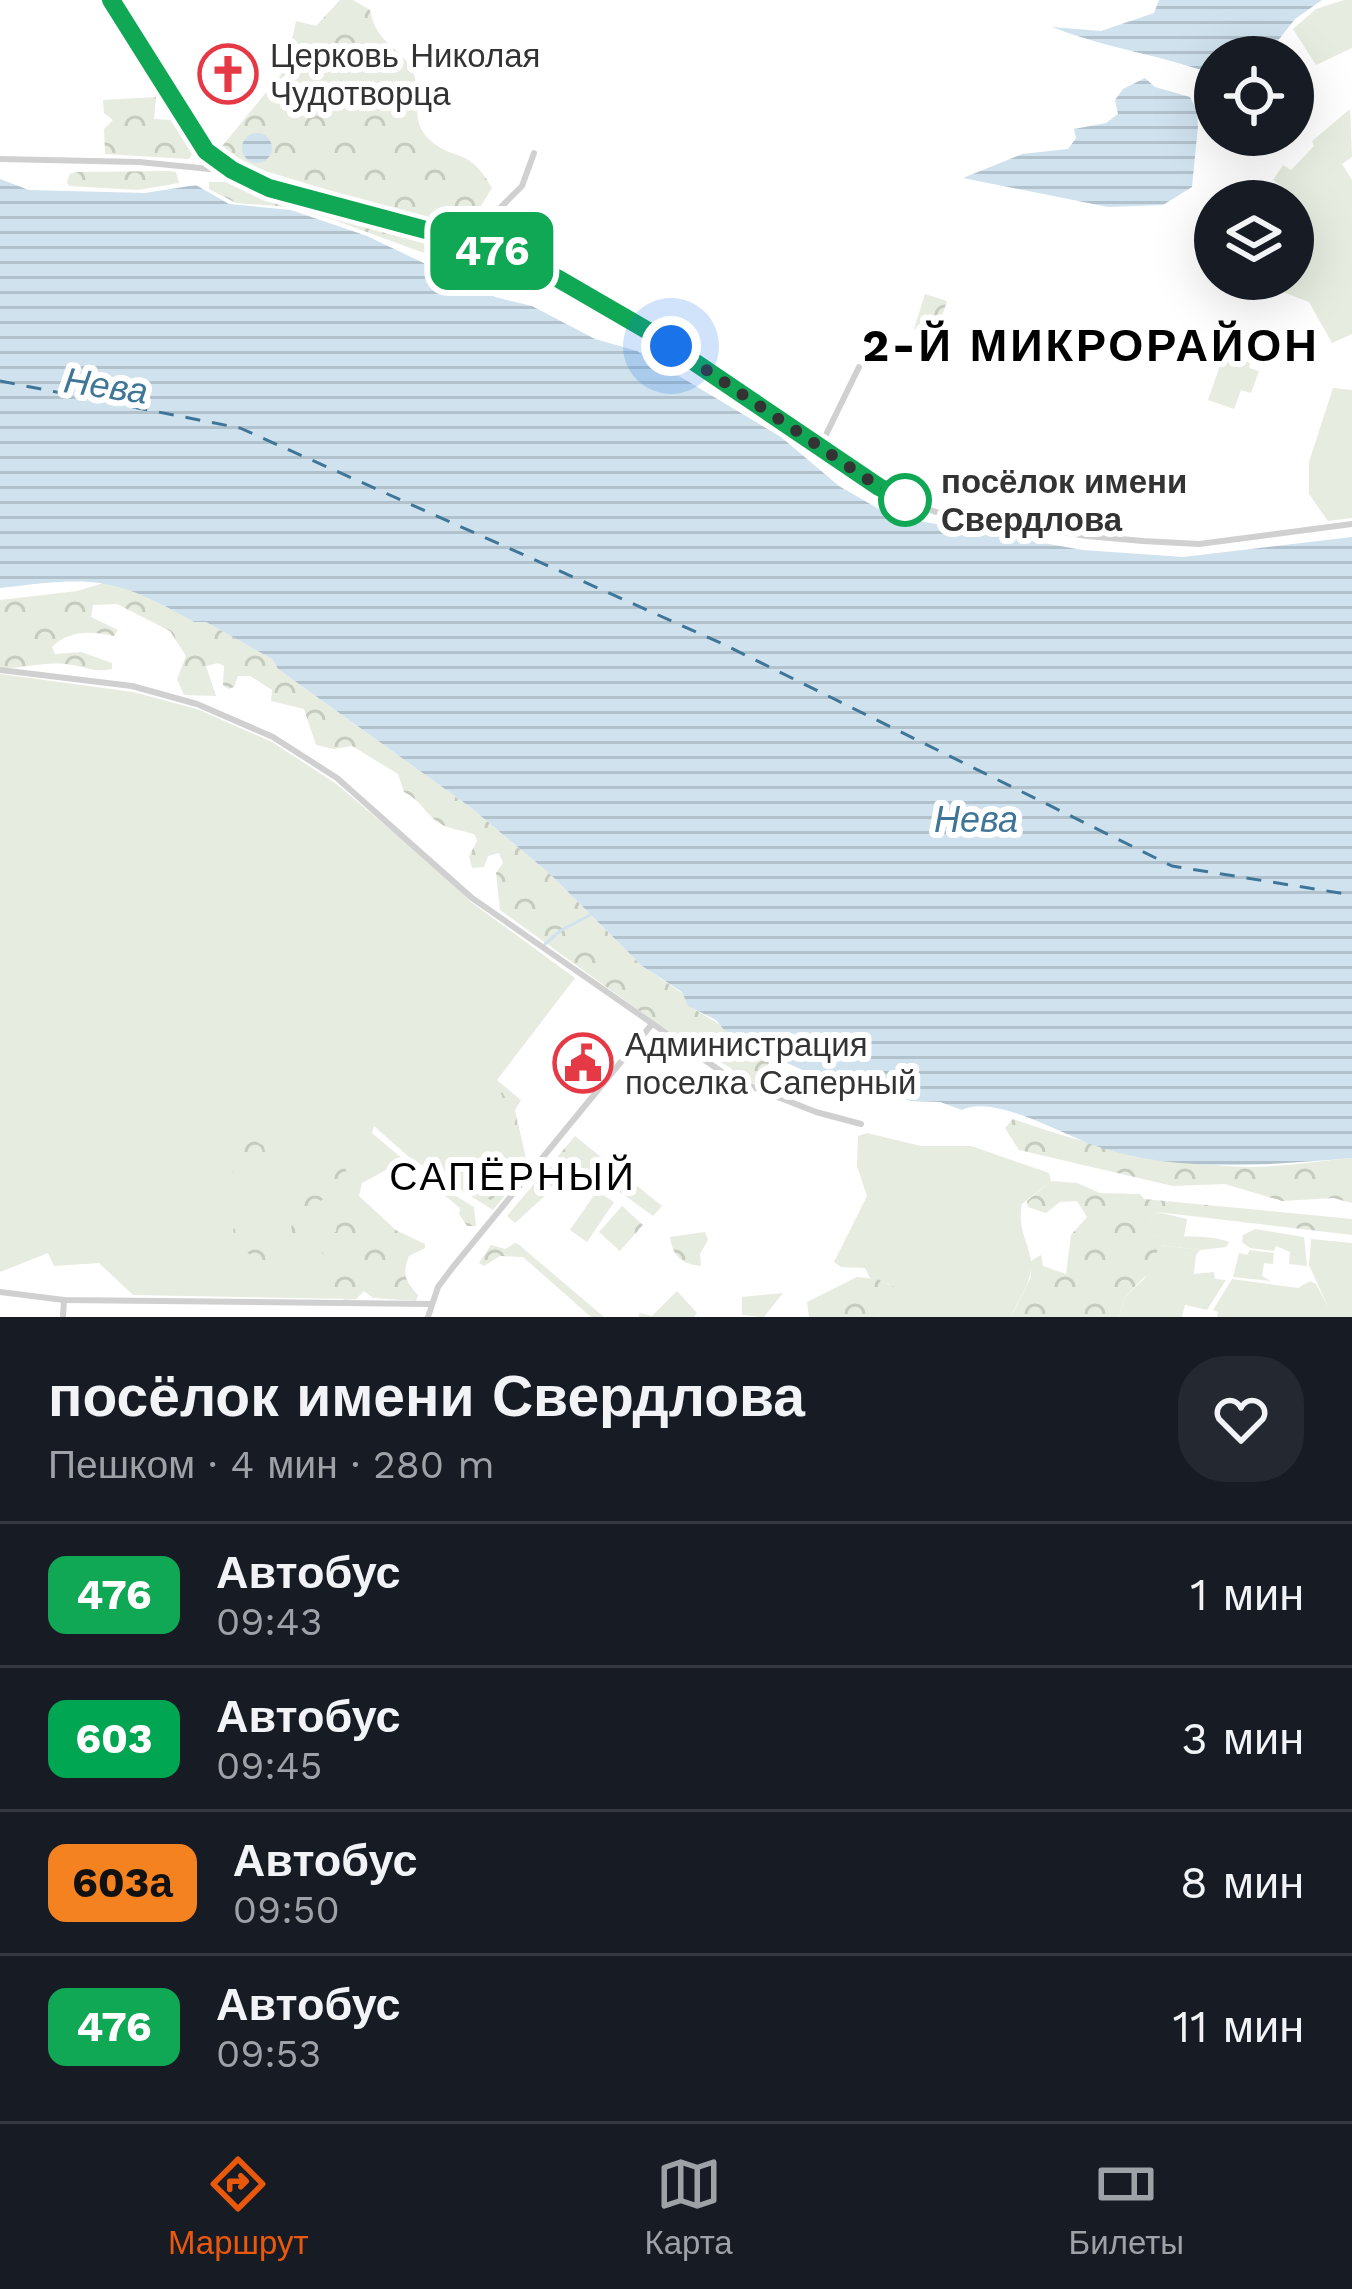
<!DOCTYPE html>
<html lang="ru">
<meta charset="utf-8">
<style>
:root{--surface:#171b24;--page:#242831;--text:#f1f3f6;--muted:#9ea1a6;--line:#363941;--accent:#ea580c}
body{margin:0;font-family:"Work Sans",sans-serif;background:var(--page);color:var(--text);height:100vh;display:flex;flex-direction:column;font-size:45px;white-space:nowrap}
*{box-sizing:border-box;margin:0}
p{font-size:39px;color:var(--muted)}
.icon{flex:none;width:66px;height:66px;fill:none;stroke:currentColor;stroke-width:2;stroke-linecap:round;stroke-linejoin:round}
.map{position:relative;height:1317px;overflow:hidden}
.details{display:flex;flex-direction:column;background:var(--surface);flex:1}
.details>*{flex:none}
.badge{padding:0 24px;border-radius:18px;font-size:42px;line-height:78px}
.controls{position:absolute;left:1194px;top:36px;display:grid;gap:24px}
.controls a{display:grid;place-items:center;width:120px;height:120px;border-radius:50%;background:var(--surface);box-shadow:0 12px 48px #0002;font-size:60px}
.you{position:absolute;width:60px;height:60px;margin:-30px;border:9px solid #fff;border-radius:50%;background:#1a73e8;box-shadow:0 0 0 18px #1a73e833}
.map>.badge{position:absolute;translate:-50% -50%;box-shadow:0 0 0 6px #fff}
.round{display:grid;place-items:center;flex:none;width:126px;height:126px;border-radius:48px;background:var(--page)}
.summary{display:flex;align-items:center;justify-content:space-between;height:204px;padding:0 48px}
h1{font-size:57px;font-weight:600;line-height:90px}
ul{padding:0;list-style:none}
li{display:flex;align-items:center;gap:36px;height:144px;padding:0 48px;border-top:3px solid var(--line)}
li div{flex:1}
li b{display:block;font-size:45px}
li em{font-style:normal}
li .badge{min-width:132px;font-weight:700;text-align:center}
.menu{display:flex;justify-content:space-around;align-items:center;height:168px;border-top:3px solid var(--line);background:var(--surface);font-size:33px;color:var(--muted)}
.menu a{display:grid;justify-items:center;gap:6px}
.menu .current{color:var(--accent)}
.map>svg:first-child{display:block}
.green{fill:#e6ecdf}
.forest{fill:url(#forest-crowns)}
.water{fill:url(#water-rules)}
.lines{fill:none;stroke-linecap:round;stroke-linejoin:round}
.stream{stroke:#cfe2ee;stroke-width:3}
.ferry{stroke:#3f7597;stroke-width:3;stroke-dasharray:15 12;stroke-linecap:butt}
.minor{stroke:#d0d0d0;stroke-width:6}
.tertiary{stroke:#d0d0d0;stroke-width:8}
.line-casing{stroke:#fff;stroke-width:27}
.line{stroke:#10a855;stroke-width:18}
.walk{stroke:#333;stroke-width:12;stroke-dasharray:0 21.6}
.stop-dot{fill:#fff;stroke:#10a855;stroke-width:6}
.labels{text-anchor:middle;stroke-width:12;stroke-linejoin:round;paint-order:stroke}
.poi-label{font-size:33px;fill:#333;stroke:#fff;text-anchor:start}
.stop-label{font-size:33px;font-weight:bold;fill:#333;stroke:#fff;text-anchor:start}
.water-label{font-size:36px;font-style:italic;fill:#3f7597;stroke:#fff}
.quarter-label{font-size:39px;letter-spacing:3px;fill:#000;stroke:#fff}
.district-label{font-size:45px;font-weight:bold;letter-spacing:3px;fill:#000;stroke:#fff}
</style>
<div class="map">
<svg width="1352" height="1317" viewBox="0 0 1352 1317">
<defs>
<pattern id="forest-crowns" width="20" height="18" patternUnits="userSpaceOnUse" patternTransform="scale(3)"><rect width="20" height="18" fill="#e6ecdf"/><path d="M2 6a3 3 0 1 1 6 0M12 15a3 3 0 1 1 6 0" fill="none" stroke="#c6cbc0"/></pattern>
<pattern id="water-rules" width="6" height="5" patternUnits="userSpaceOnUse" patternTransform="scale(3)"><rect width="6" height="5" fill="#cfe2ee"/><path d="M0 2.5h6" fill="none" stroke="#b2c2cd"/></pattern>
</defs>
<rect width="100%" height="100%" fill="#fff"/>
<g class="green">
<path d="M1344 0H1352V48L1316 65 1293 29 1316 9Z"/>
<path d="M1350 109 1352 157 1342 164 1352 180V334L1332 343 1309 302 1248 279H1293V201H1273L1280 185 1273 180 1283 165 1291 170 1314 146 1312 141Z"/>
<path d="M1224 354 1250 363 1249 368 1259 371 1251 393 1241 390 1234 409 1208 400Z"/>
<path d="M1333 388 1352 390V518L1328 521 1309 494V462Z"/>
<path d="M0 674 133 692 197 709 272 742 335 783 445 875 471 902 575 978 497 1080 521 1100 515 1110 528 1167 493 1210 409 1157 374 1126 372 1133 404 1160 362 1183 359 1196 400 1234 349 1299 133 1295 99 1263 54 1266 48 1253 0 1272Z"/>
<path d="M867 1133 921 1146H971L1049 1173 1051 1181 1022 1204C1017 1231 1028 1238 1031 1262 1033 1281 1018 1299 1011 1317H876L894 1292 889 1284 870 1278 865 1268 841 1267 834 1262 867 1196 857 1166 858 1136Z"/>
<path d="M597 1191 614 1202 587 1242 570 1230Z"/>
<path d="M1157 1212 1187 1219 1184 1237 1180 1239 1148 1234V1221Z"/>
<path d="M1255 1229 1304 1237 1307 1266 1289 1264 1290 1252 1276 1246 1274 1251 1250 1248 1242 1242 1243 1235Z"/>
<path d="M1311 1239 1352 1243V1317H1217L1218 1312 1213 1310 1232 1279 1298 1288 1310 1281 1316 1284 1329 1309 1309 1265Z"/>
<path d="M1159 1245 1200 1250 1196 1255 1194 1274 1214 1272 1215 1279 1226 1280 1207 1310 1185 1305 1182 1317H1119L1125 1297 1144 1279Z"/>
<path d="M1250 1250 1274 1253 1273 1264 1264 1263 1262 1276 1271 1281 1233 1277 1239 1253 1247 1255Z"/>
<path d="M677 1291 697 1313 694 1317H638L640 1313 652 1316Z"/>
<path d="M783 1293 764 1317 742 1315V1297Z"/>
</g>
<g class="forest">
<path d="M340 0H353L370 10C377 47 401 45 413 72 421 91 411 120 426 136 452 164 467 143 492 188L465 232 233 161 219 150 286 68 296 21 316 26Z"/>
<path d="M156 97 154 119 172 120 194 151 189 159 105 154 104 129 113 120 104 113 103 100Z"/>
<path d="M169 171 176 172 179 183 138 190 69 186 67 182 70 174 77 172Z"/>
<path d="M209 182H226L369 225 375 223 447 243 449 249 443 260 334 220 290 207 236 203 209 189Z"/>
<path d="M925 294 947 301 935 337 914 329Z"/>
<path d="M107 582 145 593 194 622H206L272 659 278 669 470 807 549 873 642 966 682 993 689 1006 772 1056 758 1086 734 1075 732 1069 659 1025 500 910 496 873 503 863 499 853 488 856 484 867 472 868 469 856 477 841 475 835C461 829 446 830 435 820 422 809 421 801 404 792L398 774 352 746 334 749 316 745 304 709 271 701 272 690 250 676H238L234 687 228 689 223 685 224 666 218 663 206 666 216 696 184 695 177 679 186 656 170 631 117 604 93 605 91 617 118 630 114 636C91 631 69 630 52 647L55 654 81 652 112 663V669C95 673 87 667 72 665 45 660 24 669 0 668V600L77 591Z"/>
<path d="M502 1092 517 1117V1136L467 1111V1101H494Z"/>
<path d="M1013 1119C1089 1146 1168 1165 1250 1167 1283 1167 1318 1161 1352 1158V1203L1333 1198 1282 1201 1225 1184 1173 1186 1019 1150 1005 1128Z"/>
<path d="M225 1124 245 1127 252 1139 264 1146 268 1171 281 1194 318 1182 326 1154 344 1159 347 1177 334 1194 318 1202 307 1225 314 1232H336L337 1220 355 1203 366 1209 361 1221H375L371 1237 381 1225 387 1226 425 1244V1248L409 1256C402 1274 405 1281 418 1295L416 1301 373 1298 364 1291 356 1299 344 1300 333 1284 343 1269 341 1263 323 1254 313 1241 264 1265 241 1248 233 1231 237 1219 256 1222 280 1243 292 1239 291 1215 275 1207 261 1188 233 1173 230 1166 236 1149 230 1139H223L215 1148 203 1145Z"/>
<path d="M575 1136 662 1206 653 1216 595 1174 590 1177 553 1162Z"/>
<path d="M512 1150 521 1153C527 1174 504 1186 491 1200L456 1183 438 1165 440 1159 446 1158 491 1181 506 1165Z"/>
<path d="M549 1166 564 1173 552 1187 544 1182 539 1188 547 1194 515 1223 507 1216Z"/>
<path d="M416 1172 474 1207 476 1226H467L459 1214 460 1208Z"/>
<path d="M1051 1181 1077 1183 1100 1193 1140 1194 1144 1199 1352 1219V1235L1157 1212 1148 1221 1149 1234C1176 1240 1202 1232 1229 1242L1226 1247 1200 1250 1159 1245 1152 1269 1125 1297 1119 1317H1011L1031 1277V1261L1041 1255 1043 1266 1066 1274 1071 1235 1087 1217 1077 1201 1060 1202 1046 1213 1028 1207 1027 1201Z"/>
<path d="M622 1206 643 1225 620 1251 599 1232Z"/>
<path d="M705 1232 708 1240 700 1254 701 1266C682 1264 673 1257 670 1237Z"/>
<path d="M515 1243 518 1244 604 1317H591L523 1257 500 1256 484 1266 479 1263 491 1245 505 1249Z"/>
<path d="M857 1277 877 1279 894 1287 895 1292 876 1317H809L807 1302Z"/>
</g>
<g class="water">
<path d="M1159 0H1322L1295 19 1265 57H1215V75C1162 55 1105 48 1052 27L1101 31 1154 13Z"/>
<path d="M1145 78 1155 87 1190 97 1197 111 1198 126 1192 187 1163 205 1108 207 963 178 1022 154 1068 149 1076 138 1074 129 1106 123 1118 114 1115 100 1123 89Z"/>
<circle cx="257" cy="148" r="15"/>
<path d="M0 179 29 190 145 193 196 185 229 204 291 210 367 236 495 297 532 306 595 339 637 351 781 437 839 486 891 516 1083 550 1183 557 1352 537V1158C1268 1165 1175 1174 1093 1145 1062 1134 993 1094 962 1110L940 1102 910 1101 890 1091 809 1073 759 1050 740 1035 725 1031 716 1020 688 1006 682 992 642 966 549 873 470 807 278 669 272 659 206 622H194C113 575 91 577 0 588Z"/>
</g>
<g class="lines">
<path class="stream" d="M545 944 560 931 590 915"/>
<path class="ferry" d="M0 381 240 428 723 644 1172 866 1352 895"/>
<g class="minor">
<path d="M0 159 139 162 210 169 220 162"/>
<path d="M467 241 522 186 534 153"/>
<path d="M820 447 859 367"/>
<path d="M906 501 936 512 1087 536 1143 541 1199 544 1352 524"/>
<path d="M0 670 132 686 197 704 273 737 337 778 472 898 732 1079 816 1112 861 1124"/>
<path d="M0 1292 64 1300 430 1304"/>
<path d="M63 1317 64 1300"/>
<path d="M428 1317 438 1287 453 1267 652 1024"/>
</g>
<path class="tertiary" d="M111 0 206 151 232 170 269 187 467 241 557 278 649 332 820 447 906 501"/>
</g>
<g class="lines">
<defs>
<path id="line" d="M111 0 206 151 232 170 269 188 467 241 557 278 650 332 879 487 905 500"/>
</defs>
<use href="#line" class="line-casing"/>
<use href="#line" class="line"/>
<path class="walk" d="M671 346 879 487 905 500"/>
</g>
<defs>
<symbol id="church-ring" viewBox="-11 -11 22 22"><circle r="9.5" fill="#fff" stroke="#e63946" stroke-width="1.5"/><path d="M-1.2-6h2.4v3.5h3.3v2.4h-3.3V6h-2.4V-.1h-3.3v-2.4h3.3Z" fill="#e63946"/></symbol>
<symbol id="civic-ring" viewBox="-11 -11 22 22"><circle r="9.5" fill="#fff" stroke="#e63946" stroke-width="1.5"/><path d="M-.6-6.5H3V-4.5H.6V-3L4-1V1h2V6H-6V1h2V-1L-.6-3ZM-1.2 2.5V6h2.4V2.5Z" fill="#e63946"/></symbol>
</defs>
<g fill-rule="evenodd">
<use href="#church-ring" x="195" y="41" width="66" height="66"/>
<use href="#civic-ring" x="550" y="1030" width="66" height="66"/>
</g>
<circle class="stop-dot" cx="905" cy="500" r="24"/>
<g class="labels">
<g class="poi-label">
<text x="270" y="67">Церковь Николая<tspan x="270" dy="38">Чудотворца</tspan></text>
<text x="625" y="1056">Администрация<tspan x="625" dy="38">поселка Саперный</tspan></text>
</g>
<g class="stop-label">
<text x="941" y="493">посёлок имени<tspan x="941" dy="38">Свердлова</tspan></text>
</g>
<g class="water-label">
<text transform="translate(106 385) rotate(8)" y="13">Нева</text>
<text x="976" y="832">Нева</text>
</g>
<g class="quarter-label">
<text x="513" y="1190">САПЁРНЫЙ</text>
</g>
<g class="district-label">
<text x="1091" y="361">2-Й МИКРОРАЙОН</text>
</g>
</g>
</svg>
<div class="controls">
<a><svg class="icon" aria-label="locate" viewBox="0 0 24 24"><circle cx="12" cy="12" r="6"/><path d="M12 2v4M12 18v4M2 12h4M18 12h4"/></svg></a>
<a><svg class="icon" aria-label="layers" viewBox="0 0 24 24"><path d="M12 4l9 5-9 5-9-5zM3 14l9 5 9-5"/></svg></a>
</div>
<div class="you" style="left:671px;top:346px"></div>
<b class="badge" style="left:492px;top:251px;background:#10a855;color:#fff">476</b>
</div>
<section class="details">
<div class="summary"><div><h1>посёлок имени Свердлова</h1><p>Пешком · 4 мин · 280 m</p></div><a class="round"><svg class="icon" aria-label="heart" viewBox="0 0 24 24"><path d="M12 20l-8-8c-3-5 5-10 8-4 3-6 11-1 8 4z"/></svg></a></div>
<ul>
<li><span class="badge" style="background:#10a855;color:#fff">476</span><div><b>Автобус</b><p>09:43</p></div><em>1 мин</em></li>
<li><span class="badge" style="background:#00a651;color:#fff">603</span><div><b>Автобус</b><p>09:45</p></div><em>3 мин</em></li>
<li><span class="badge" style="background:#f58220;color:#111">603а</span><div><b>Автобус</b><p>09:50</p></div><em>8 мин</em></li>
<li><span class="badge" style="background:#10a855;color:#fff">476</span><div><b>Автобус</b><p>09:53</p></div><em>11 мин</em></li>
</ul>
</section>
<nav class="menu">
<a class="current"><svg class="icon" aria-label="directions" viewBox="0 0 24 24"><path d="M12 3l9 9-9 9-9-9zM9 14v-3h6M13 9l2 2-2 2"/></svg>Маршрут</a>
<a><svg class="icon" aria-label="map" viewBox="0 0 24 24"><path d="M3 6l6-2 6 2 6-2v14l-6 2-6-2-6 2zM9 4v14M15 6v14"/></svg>Карта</a>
<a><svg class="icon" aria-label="tickets" viewBox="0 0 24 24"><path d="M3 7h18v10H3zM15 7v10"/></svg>Билеты</a>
</nav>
